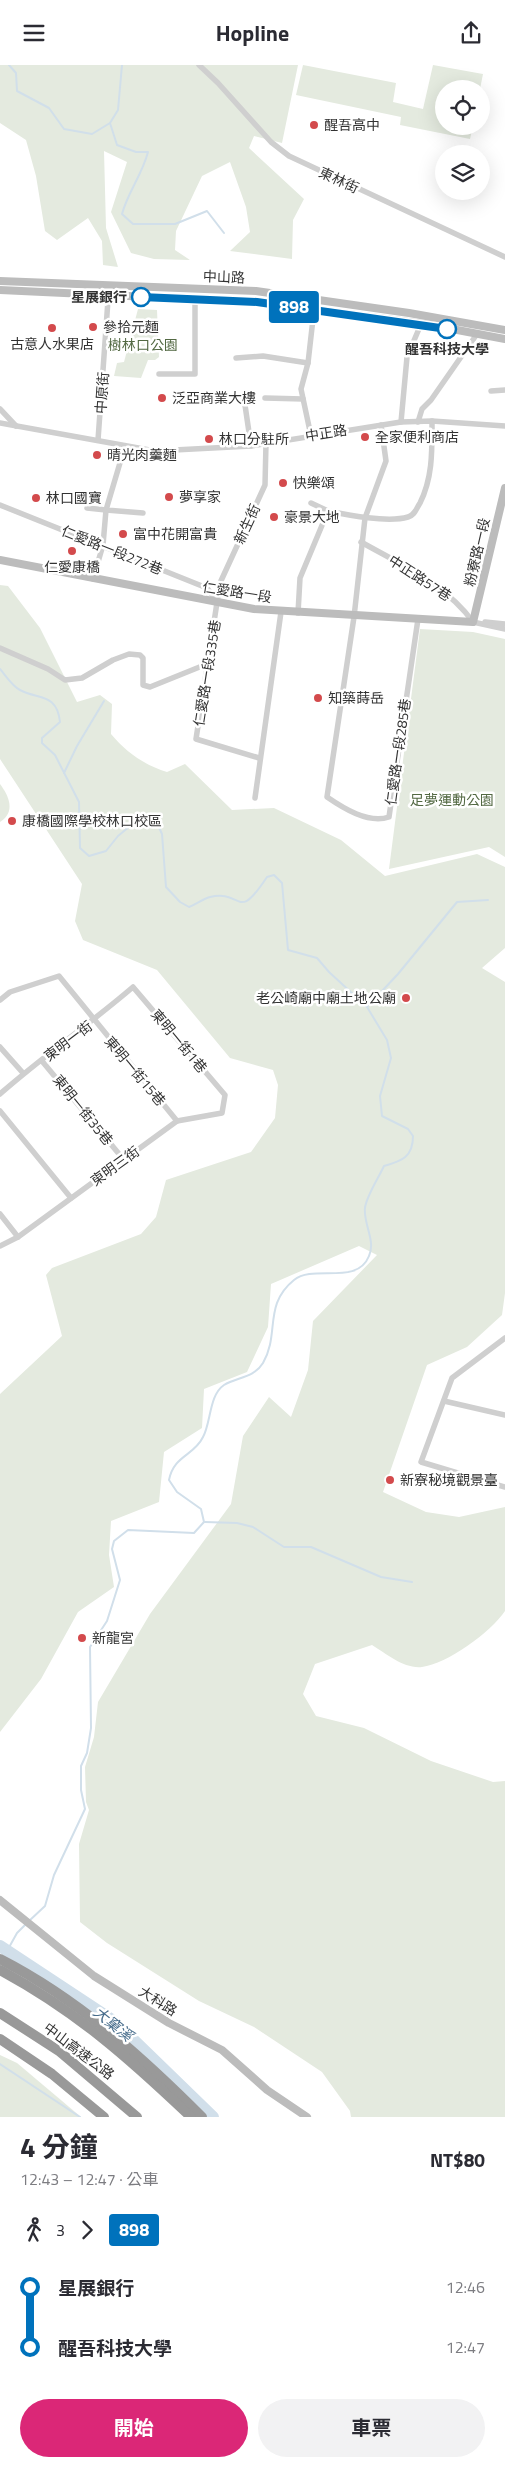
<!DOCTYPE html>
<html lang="zh-TW">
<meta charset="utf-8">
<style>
:root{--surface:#fff;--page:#f2f2f3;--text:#2b2b33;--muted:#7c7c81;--accent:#db2777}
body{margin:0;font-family:"Titillium Web","Noto Sans TC",sans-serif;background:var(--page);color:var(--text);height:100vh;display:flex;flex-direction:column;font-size:19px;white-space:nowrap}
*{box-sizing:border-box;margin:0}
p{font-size:16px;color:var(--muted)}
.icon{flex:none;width:28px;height:28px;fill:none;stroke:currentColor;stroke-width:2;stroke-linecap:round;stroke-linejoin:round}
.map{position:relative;height:2052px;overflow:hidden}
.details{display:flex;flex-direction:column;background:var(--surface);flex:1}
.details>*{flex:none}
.badge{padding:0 10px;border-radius:4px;font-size:18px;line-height:32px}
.fabs{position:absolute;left:435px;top:15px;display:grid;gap:10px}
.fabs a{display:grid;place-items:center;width:55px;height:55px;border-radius:50%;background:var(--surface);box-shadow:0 5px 20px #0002;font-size:25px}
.map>.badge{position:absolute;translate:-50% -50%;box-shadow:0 0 0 2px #fff}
.legs{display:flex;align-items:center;gap:8px;height:55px;padding:0 20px;font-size:16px}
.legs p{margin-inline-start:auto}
.overview{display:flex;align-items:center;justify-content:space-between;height:85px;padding:0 20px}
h1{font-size:28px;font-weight:700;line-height:38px}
.primary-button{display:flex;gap:10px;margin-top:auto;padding:10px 20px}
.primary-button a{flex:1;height:58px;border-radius:30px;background:var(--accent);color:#fff;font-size:20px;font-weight:700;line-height:58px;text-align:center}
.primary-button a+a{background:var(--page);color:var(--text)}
ul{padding:0 20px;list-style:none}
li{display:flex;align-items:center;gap:18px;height:60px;font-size:19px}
li i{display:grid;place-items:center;width:8px;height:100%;margin:0 6px;background:currentColor}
li i::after{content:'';width:12px;height:12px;margin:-6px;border:4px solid;border-radius:50%;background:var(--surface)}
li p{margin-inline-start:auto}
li:first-child i{background:linear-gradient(#0000 50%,currentColor 0)}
li:last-child i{background:linear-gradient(currentColor 50%,#0000 0)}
header{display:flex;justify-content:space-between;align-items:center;height:65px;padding:0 20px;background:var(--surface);font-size:22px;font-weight:700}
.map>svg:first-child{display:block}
.green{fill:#e4eadf}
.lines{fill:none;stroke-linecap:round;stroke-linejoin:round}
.stream{stroke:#d1dfea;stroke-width:2}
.river{stroke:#d1dfea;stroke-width:12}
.street{stroke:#cfcfcf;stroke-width:5.5}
.secondary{stroke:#bcbcbc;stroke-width:8}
.highway{stroke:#999;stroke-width:10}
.line-1-casing{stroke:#fff;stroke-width:11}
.line-1{stroke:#0072bc;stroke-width:8}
.poi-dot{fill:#d34a4c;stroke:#fff;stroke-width:2}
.stop-1-dot{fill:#fff;stroke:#0072bc;stroke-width:2.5}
.labels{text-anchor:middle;stroke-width:5;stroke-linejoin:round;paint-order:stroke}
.poi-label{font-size:14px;fill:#323232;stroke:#fff;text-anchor:start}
.street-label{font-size:14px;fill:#323232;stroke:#fff}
.stop-label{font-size:14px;font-weight:bold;fill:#323232;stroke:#fff;text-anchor:end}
.park-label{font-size:14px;fill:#536943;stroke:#fff}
.water-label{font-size:15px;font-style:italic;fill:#486d8c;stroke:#fff}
</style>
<header><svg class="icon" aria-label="menu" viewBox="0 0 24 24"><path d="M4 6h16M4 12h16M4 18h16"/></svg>Hopline<svg class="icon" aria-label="share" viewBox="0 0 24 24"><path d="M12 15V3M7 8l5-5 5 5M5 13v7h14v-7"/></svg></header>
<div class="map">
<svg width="505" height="2052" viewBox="0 0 505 2052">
<rect width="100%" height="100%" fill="#fff"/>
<g class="green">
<path d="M0 0H298L282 78 254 71 249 83 304 134 293 155 292 194 230 186 250 167 246 142 230 97 202 111 176 166 175 185 190 195 154 194 131 188 111 147 127 97 104 86 106 163 118 202 103 200 102 176 88 153 57 175 45 166 36 111 26 75 0 58Z"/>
<path d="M303 0 396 18 393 37 423 44 433 0 483 9 480 24H444V61H473L470 74 400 60 401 52 296 30Z"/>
<path d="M138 244 157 245 159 292 155 295H148L141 313 114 311 117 298 124 297Z"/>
<path d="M0 520 8 521 40 563 77 637 100 630 112 639 111 669C126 687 144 700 167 707L185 699 232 745 274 743 341 775 385 811 477 789 505 802V883L482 903 505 917V1228L502 1250 467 1282 427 1300 383 1427 426 1447 459 1452 505 1442V1546C491 1567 447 1599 422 1602 404 1604 387 1589 372 1580L315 1599 303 1629 316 1651 364 1663 431 1696 493 1717 505 1716V2052H351L350 2046 322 2007 254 1962 199 1936 107 1878 80 1857 79 1779 89 1745 86 1737 85 1702 94 1672 98 1637 150 1549 231 1439 243 1371 269 1332 291 1352 308 1305 313 1256 377 1190 359 1181 271 1219 268 1262 247 1307 204 1324 202 1363 164 1387 159 1437 111 1456 109 1490 114 1522 78 1547 41 1614 0 1667V1329L62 1271 46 1210 52 1203 141 1169 156 1152 166 1115 251 1087 275 1053 278 1020 273 1005 230 993 157 905 83 875 75 856 82 819 0 694Z"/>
<path d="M420 564 473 567 505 574V792L489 782 389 804Z"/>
<path d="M0 719C9 731 16 747 0 757Z"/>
<path d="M0 1990 17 1998 81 2052H0Z"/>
</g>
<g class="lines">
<g class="stream">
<path d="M9 0 16 8 17 26 49 43 64 64 92 69 110 58 118 45 122 0"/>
<path d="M110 58 117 80 136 87H148C142 110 128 127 122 149L133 159H175L207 146 224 168"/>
<path d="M0 604C6 611 12 621 20 625 39 635 57 628 60 657L42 673V678L55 690 79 737 80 783 89 791 106 786 118 771 141 752 156 756 162 769 166 822 180 837 189 842C196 839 203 834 210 832 243 824 236 859 267 812L274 810 282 818 288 885 317 893 329 907 367 942 387 975 391 993 380 1031 382 1051 408 1064 413 1071C413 1092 402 1096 384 1101 379 1112 366 1132 365 1143 363 1158 376 1176 369 1191 357 1221 314 1199 294 1215 263 1240 280 1269 263 1298 254 1313 237 1312 224 1320 209 1330 211 1358 203 1372 194 1391 174 1390 169 1415L177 1427 201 1444 204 1457 194 1468 128 1465 114 1476 112 1484 120 1515 107 1556 90 1582 91 1663 87 1688 81 1701V1725L85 1744 54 1810 45 1841 29 1856"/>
<path d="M64 708 77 681 104 636"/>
<path d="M367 942 398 909 457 837 488 835"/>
<path d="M205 1457 237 1458 253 1462 284 1482H311L381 1512 412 1517"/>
<path d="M7 1886 17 1868 26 1859"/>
<path d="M0 1999 80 2052"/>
</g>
<path class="river" d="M0 1881 115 1957 213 2052"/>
<g class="street">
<path d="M199 0 218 18 271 77 289 91 505 192"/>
<path d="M236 293 263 291 308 298"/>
<path d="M159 309H195V234"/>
<path d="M491 326 505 325"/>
<path d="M265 333 303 334"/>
<path d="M238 334 245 340 251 381"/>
<path d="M0 344 16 361"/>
<path d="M401 357 407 292 421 259"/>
<path d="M418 357 422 344 431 335 477 269"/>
<path d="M0 358 155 386 251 381 401 357 432 356 505 361"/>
<path d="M381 360 386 396 365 453 354 552 327 732C343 743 368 759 389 752L418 554"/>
<path d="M311 371 301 324 308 298 314 245"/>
<path d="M98 375 109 221"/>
<path d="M125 381 106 445 143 448"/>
<path d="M0 440 207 523 218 538"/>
<path d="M87 443 106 445 103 480 93 514"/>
<path d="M328 446C348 450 388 458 408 452 415 450 416 444 420 438 433 412 432 385 432 356"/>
<path d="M361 477C400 499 447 520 473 557"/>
<path d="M298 548 300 513 328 446 311 438"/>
<path d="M473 557 505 564"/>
<path d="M485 557 505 559"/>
<path d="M0 583 48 604 65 615 82 613 113 595 129 589 140 590 143 593V620L150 622 207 599"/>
<path d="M259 693 196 674 220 518 265 420 266 378"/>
<path d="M255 733 281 547"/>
<path d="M0 935 10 927 59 911 177 1056"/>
<path d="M0 982 23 1008"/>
<path d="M42 996 124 1095"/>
<path d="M0 1029C43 991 90 959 133 922L225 1030 222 1048 177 1056 18 1172 0 1181"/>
<path d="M0 1046 71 1133"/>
<path d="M0 1149 18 1172"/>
<path d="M505 1273 452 1313 421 1397 505 1422"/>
<path d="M444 1336 505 1350"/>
</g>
<g class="secondary">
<path d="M0 216 256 226 409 248 505 265"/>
<path d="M0 225 257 237 431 260 505 274"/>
<path d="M0 495 254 544 473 557 505 423"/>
<path d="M0 1835 94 1911 169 1958 222 1985 267 2025 307 2052"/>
</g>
<g class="highway">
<path d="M0 1894C78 1934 141 1991 202 2052"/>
<path d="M0 1905C76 1946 129 1993 191 2052"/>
<path d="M0 1948 59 1986 137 2052"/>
<path d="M0 1974 52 2009 104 2052"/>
</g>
</g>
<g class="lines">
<defs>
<path id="line-1" d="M141 232 257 237 447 264"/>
</defs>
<use href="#line-1" class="line-1-casing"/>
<use href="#line-1" class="line-1"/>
</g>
<g class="poi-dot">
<circle cx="314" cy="60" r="5"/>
<circle cx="93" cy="262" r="5"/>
<circle cx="52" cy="263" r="5"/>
<circle cx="162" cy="333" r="5"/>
<circle cx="365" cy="372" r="5"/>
<circle cx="209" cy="374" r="5"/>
<circle cx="97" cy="390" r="5"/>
<circle cx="283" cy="418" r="5"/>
<circle cx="169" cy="432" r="5"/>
<circle cx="36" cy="433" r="5"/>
<circle cx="274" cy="452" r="5"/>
<circle cx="123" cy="469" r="5"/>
<circle cx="72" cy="486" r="5"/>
<circle cx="318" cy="633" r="5"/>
<circle cx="12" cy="756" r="5"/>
<circle cx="406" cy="933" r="5"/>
<circle cx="390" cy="1415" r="5"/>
<circle cx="82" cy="1573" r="5"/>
</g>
<g class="stop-1-dot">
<circle cx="141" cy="232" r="9"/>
<circle cx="447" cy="264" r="9"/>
</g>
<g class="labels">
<g class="poi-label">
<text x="324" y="65">醒吾高中</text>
<text x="103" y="267">參拾元麵</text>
<text x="52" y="284" text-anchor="middle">古意人水果店</text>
<text x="172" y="338">泛亞商業大樓</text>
<text x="375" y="377">全家便利商店</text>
<text x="219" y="379">林口分駐所</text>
<text x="107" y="395">晴光肉羹麵</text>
<text x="293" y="423">快樂頌</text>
<text x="179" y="437">夢享家</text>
<text x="46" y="438">林口國寶</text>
<text x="284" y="457">豪景大地</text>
<text x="133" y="474">富中花開富貴</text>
<text x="72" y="507" text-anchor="middle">仁愛康橋</text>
<text x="328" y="638">知築蒔岳</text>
<text x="22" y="761">康橋國際學校林口校區</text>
<text x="396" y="938" text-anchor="end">老公崎廟中廟土地公廟</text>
<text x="400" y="1420">新寮秘境觀景臺</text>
<text x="92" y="1578">新龍宮</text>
</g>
<g class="street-label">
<text transform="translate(339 115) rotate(25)" y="5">東林街</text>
<text transform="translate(224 212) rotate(2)" y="5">中山路</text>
<text transform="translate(102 328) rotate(-86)" y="5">中原街</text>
<text transform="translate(326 368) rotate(-9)" y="5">中正路</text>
<text transform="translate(247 459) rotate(-65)" y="5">新生街</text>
<text transform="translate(112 485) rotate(22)" y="5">仁愛路一段272巷</text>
<text transform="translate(477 487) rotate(-77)" y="5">粉寮路一段</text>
<text transform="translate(420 513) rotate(33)" y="5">中正路57巷</text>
<text transform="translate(237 527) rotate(9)" y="5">仁愛路一段</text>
<text transform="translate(207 608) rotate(-81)" y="5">仁愛路一段335巷</text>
<text transform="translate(398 687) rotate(-82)" y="5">仁愛路一段285巷</text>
<text transform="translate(68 976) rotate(-37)" y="5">東明一街</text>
<text transform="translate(179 976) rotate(50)" y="5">東明一街1巷</text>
<text transform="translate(135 1006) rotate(50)" y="5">東明一街15巷</text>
<text transform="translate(83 1045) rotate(51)" y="5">東明一街35巷</text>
<text transform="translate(115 1101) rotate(-36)" y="5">東明三街</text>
<text transform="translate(158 1936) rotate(32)" y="5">大科路</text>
<text transform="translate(79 1986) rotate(37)" y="5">中山高速公路</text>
</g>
<g class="stop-label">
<text x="127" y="237">星展銀行</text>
<text x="447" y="289" text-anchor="middle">醒吾科技大學</text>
</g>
<g class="park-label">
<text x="143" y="285">樹林口公園</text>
<text x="452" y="740">足夢運動公園</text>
</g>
<g class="water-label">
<text transform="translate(113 1959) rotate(39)" y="5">大窠溪</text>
</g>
</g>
</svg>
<div class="fabs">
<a><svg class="icon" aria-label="locate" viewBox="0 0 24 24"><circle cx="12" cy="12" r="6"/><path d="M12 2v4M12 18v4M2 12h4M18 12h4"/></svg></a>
<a><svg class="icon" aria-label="layers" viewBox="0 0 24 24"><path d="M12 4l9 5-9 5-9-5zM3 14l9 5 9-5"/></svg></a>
</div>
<b class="badge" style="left:294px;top:242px;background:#0072bc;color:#fff">898</b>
</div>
<section class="details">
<div class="overview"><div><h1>4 分鐘</h1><p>12:43 – 12:47 · 公車</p></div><b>NT$80</b></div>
<div class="legs"><svg class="icon" aria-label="walk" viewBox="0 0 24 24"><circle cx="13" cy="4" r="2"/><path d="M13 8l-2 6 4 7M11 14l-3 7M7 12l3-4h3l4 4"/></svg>3<svg class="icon" aria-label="forward" viewBox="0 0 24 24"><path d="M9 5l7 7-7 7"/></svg><b class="badge" style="background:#0072bc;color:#fff">898</b></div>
<ul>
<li><i style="color:#0072bc"></i><b>星展銀行</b><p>12:46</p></li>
<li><i style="color:#0072bc"></i><b>醒吾科技大學</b><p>12:47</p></li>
</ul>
<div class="primary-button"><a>開始</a><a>車票</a></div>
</section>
